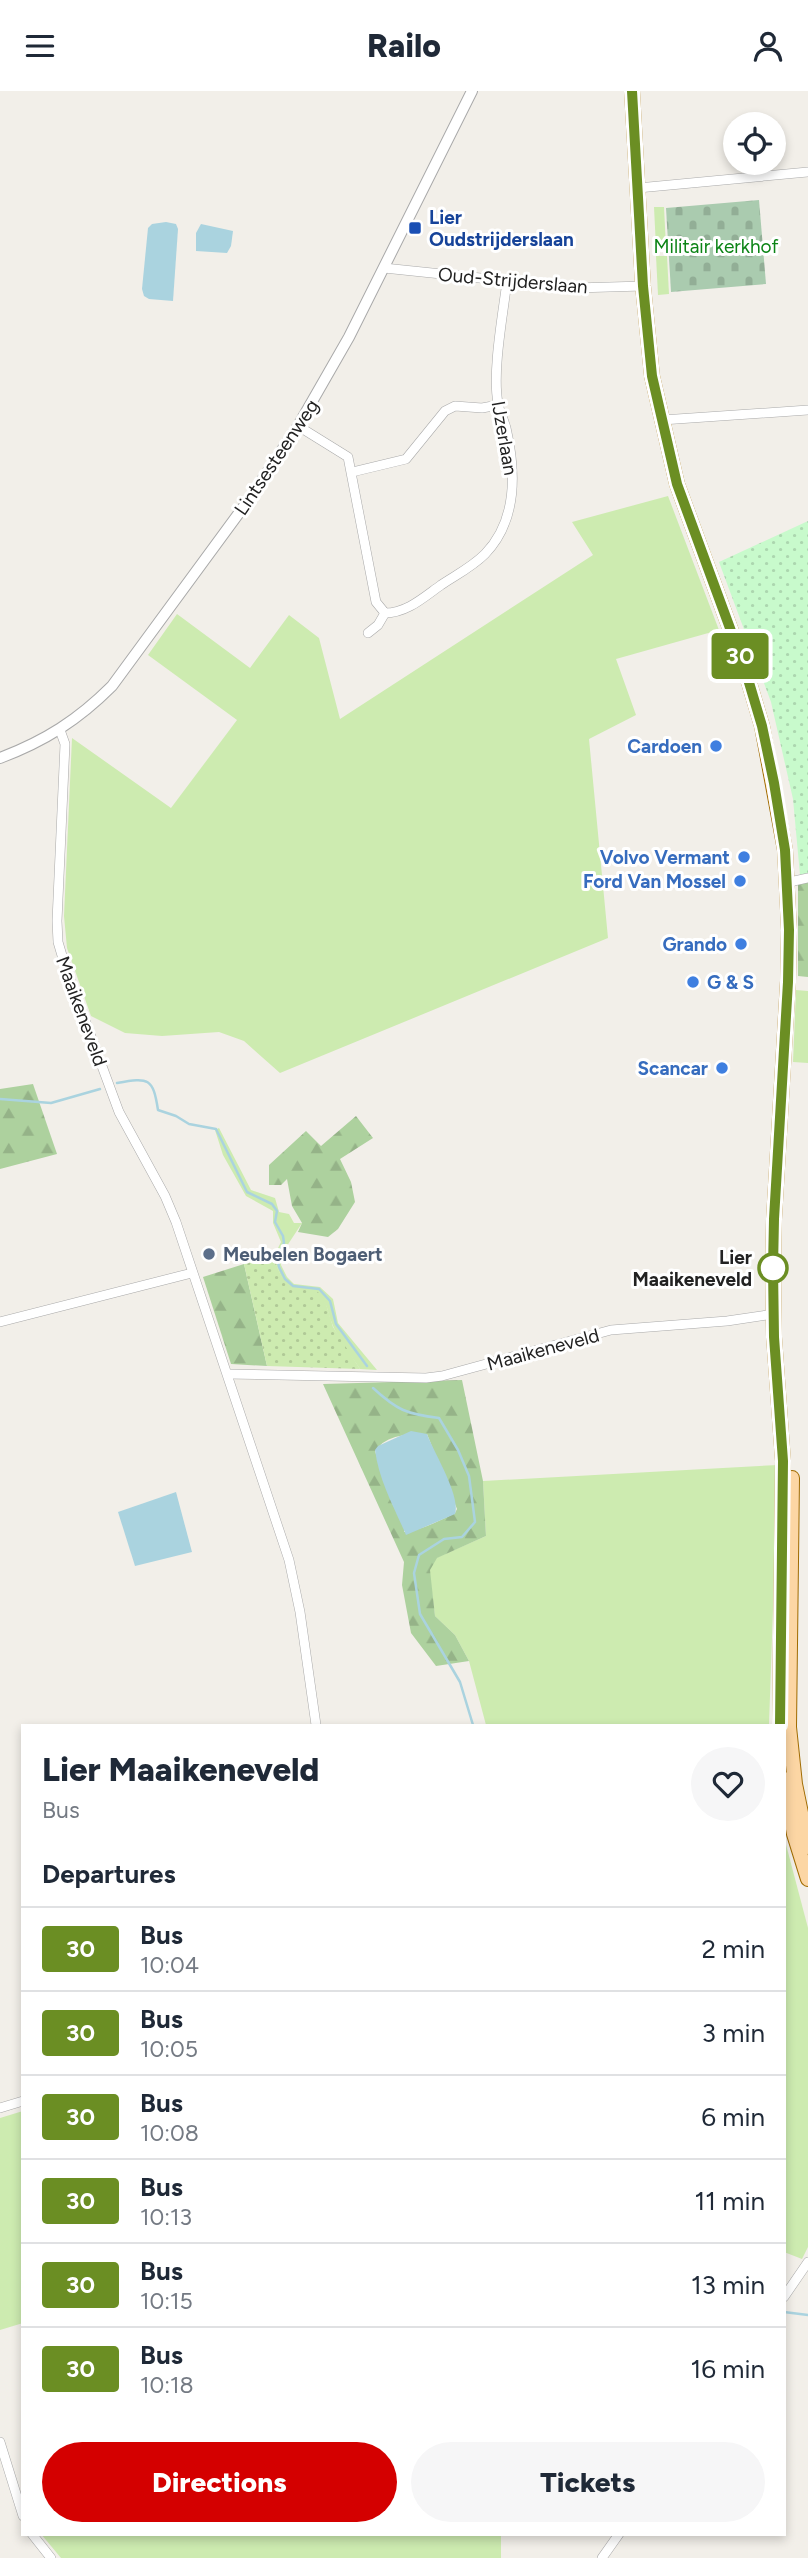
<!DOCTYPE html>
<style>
:root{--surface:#fff;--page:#f6f6f7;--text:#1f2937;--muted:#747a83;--line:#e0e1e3;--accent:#d40000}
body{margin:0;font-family:Figtree,sans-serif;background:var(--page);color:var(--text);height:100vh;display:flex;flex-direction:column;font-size:26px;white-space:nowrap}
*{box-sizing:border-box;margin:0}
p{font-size:23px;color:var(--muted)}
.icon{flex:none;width:38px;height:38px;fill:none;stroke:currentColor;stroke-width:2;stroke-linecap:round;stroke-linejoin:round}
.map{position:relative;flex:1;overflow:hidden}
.details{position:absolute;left:21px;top:1633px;width:765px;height:812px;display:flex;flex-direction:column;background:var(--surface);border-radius:0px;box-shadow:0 4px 10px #0003}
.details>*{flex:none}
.badge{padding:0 14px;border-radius:5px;font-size:24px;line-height:46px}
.controls{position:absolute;left:723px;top:21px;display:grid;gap:14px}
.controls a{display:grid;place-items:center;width:63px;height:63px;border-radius:50%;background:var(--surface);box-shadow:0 4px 10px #0003;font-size:35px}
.map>.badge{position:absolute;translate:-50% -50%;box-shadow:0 0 0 4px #fff}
h2{padding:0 21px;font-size:26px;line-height:63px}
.round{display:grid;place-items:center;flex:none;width:74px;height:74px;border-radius:37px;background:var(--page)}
.headline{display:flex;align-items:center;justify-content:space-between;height:119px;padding:0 21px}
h1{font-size:33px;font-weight:800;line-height:52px}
.cta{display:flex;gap:14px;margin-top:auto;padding:14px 21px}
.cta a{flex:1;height:80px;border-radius:42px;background:var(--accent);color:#fff;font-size:28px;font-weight:800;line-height:80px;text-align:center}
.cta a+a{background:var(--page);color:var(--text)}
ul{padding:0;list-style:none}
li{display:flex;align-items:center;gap:21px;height:84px;padding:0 21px;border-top:2px solid var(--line)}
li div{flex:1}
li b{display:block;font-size:26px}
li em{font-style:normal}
li .badge{min-width:77px;font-weight:700;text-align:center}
header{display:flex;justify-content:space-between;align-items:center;height:91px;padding:0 21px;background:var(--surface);font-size:32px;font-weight:800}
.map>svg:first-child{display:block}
.grass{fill:#cdebb0}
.forest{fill:url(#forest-firs);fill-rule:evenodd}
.cemetery{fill:url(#cemetery-stones)}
.park{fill:url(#park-dots)}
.garden{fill:url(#garden-dots)}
.water{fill:#aad3df}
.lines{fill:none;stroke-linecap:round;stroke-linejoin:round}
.stream{stroke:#aad3df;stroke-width:2.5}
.minor-casing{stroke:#a9a9a9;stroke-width:10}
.tertiary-casing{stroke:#a9a9a9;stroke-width:12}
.primary-casing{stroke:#a06b00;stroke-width:16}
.minor{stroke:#fff;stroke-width:9}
.tertiary{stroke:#fff;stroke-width:10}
.primary{stroke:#fcd6a4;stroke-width:14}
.line-casing{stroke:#fff;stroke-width:16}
.line{stroke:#6b8e23;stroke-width:10}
.transit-dot{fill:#1a4fb4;stroke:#fff;stroke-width:2.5}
.shop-dot{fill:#3f7fe0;stroke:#fff;stroke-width:2.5}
.service-dot{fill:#5c6f8a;stroke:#fff;stroke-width:2.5}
.stop-dot{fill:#fff;stroke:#6b8e23;stroke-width:3.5}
.labels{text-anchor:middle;stroke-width:6;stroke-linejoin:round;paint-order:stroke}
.transit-label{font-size:19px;font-weight:bold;fill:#164399;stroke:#fff;text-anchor:start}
.park-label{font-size:19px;fill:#0c8416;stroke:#fff}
.street-label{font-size:19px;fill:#222;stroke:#fff}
.shop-label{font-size:19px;font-weight:bold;fill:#366cbe;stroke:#fff;text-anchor:end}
.service-label{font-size:19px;font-weight:bold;fill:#4e5e75;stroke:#fff;text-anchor:start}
.stop-label{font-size:19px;font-weight:bold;fill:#222;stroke:#fff;text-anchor:end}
</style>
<header><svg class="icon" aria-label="menu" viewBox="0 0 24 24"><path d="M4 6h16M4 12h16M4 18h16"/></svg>Railo<svg class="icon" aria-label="person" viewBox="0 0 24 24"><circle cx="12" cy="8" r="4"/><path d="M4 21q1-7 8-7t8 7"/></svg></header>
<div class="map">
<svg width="808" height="2467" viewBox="0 0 808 2467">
<defs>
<pattern id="forest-firs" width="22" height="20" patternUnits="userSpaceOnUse" patternTransform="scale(1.75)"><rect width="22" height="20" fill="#add19e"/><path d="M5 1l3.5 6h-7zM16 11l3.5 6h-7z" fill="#95b388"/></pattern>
<pattern id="cemetery-stones" width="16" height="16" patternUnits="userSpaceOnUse" patternTransform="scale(1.75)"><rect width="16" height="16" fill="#aacbaf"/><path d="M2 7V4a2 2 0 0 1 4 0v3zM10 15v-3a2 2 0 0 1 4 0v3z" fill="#92ae96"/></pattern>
<pattern id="park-dots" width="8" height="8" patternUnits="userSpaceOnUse" patternTransform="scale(1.75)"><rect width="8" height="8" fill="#c8facc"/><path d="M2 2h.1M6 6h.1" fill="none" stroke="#acd6af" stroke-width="1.8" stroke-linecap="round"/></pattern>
<pattern id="garden-dots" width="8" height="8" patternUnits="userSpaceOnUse" patternTransform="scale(1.75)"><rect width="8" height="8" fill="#cdebb0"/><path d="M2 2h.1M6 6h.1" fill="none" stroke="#b0c997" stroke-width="1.8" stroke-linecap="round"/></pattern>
</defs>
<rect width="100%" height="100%" fill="#f2efe9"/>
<g class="grass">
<path d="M654 116H664L666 156 656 157Z"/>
<path d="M656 165H667L669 203 658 204Z"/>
<path d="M668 405 719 539 616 568 636 624 589 648 608 847 280 982 244 950 219 941 162 945 125 942 91 925 67 857 64 825 72 647 171 717 237 629 148 564 177 523 250 577 289 524 319 547 340 628 593 464 572 431Z"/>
<path d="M796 899 808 900V972L793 971Z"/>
<path d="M219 1037 251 1099 275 1107 279 1121 289 1123 294 1132H302L281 1164V1174L287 1186 294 1193 320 1196 333 1208 338 1232 377 1279 360 1278C350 1263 337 1247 331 1230 328 1223 328 1215 323 1210 299 1187 285 1210 274 1165L281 1151 273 1132V1120L246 1105 223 1064 215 1039Z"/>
<path d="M778 1374 769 1634H486L469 1570 455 1544 435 1525 429 1479 436 1467 486 1445 483 1390Z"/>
<path d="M784 1746 808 1837V2156L802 2168 784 2161Z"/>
<path d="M23 2020V2232L0 2239V2027Z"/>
<path d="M41 2443H501V2467H61Z"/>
</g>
<g class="forest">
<path d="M808 789V886L798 885V791Z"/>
<path d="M33 993 57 1063 0 1078V998Z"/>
<path d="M356 1025 373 1047 340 1068 351 1091 355 1111 338 1138 328 1146 298 1141 302 1132 292 1115 287 1088 281 1094H269V1074L306 1040 321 1055Z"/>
<path d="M244 1173 267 1275 231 1273 203 1186Z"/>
<path d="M462 1289 483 1390 486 1445 437 1467 430 1479 435 1525 455 1544 469 1570 436 1575 411 1542 402 1494 404 1471 323 1293ZM427 1343 457 1418 455 1422C439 1430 422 1439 404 1441V1434L392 1412 375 1360C387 1343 409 1343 427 1343Z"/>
</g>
<path class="cemetery" d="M759 109 766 193 671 201 666 117Z"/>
<path class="park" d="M808 430V783L800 784 793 708 771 611 719 471Z"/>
<path class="garden" d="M274 1165C282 1196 290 1195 318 1201L326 1213 333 1236 360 1278 267 1275 244 1173Z"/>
<g class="water">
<path d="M166 131 176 133 178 138 173 210 149 208 144 205 142 198 148 137 152 133Z"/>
<path d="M201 133 233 140 231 155 227 162 196 160V142Z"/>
<path d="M411 1340 427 1343C434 1362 461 1405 455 1423L406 1444C395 1418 379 1390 375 1359L378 1355Z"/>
<path d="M176 1401 192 1461 135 1475 118 1421Z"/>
</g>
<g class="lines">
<g class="stream">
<path d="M117 992C149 986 153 987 158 1019L176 1025 189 1033 216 1038 247 1101 272 1113 277 1120 275 1131 283 1145 284 1152 277 1165 279 1176 285 1188 293 1195 319 1198 330 1210 336 1233 367 1275"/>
<path d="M0 1008 51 1012 100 998"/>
<path d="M373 1297C397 1319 406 1323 439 1327L458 1359 469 1385 475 1431 462 1446 444 1448 419 1464 414 1482 420 1523 460 1591 473 1634"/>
<path d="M784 2221 808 2224"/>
</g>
<defs>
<g id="minor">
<path d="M638 97 808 81"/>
<path d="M384 177 576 197 643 195"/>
<path d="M662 329 808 319"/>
<path d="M298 335 348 366 376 511 385 522C407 522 424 506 441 494 456 484 472 476 485 463 518 429 516 380 506 337 504 329 499 320 498 312 492 281 503 223 507 190"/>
<path d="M352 381 406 368 445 320 455 315 482 317 498 314"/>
<path d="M368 542 378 534 385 522"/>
<path d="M60 639 65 653 57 830 58 851 66 878 119 1021 165 1105 176 1131 289 1469 300 1521 316 1634"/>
<path d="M785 792 808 787"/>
<path d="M0 1231 192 1182"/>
<path d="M228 1283 426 1287 442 1285 611 1239 727 1230 774 1223"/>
<path d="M0 2017 23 2010"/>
<path d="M784 2206 808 2171"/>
<path d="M0 2351 23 2425"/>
<path d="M32 2443 51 2467"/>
<path d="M602 2467 619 2443"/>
</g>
<path id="tertiary" d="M0 667C45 650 78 629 112 595L250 407 298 335 349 246 472 0"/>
<g id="primary">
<path d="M632 0 643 195 652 285 677 393 745 578 762 635 785 759 789 839 788 890 774 1128 773 1177 774 1246 783 1370 780 1634"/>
<path d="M792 1387 789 1636 795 1693 808 1756"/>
<path d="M784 1688 794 1743 808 1788"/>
</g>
</defs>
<use href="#minor" class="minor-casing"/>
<use href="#tertiary" class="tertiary-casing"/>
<use href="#primary" class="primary-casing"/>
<use href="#minor" class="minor"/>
<use href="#tertiary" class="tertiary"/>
<use href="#primary" class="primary"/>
</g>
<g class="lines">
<defs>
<path id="line" d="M632 0 643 195 652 285 677 393 745 578 762 635 774 692 785 759 789 839 788 891 774 1128 773 1177 774 1246 783 1370 780 1634"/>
</defs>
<use href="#line" class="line-casing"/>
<use href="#line" class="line"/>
</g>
<rect class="transit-dot" x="408" y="130" width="14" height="14" rx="3.5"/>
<g class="shop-dot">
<circle cx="716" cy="655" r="7"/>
<circle cx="744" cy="766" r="7"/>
<circle cx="740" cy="790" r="7"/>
<circle cx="741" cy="853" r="7"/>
<circle cx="693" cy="891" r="7"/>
<circle cx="722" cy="977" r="7"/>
</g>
<circle class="service-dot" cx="209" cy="1163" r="7"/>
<circle class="stop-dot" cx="773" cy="1177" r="14"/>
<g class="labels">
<g class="transit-label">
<text x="429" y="133">Lier<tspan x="429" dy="22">Oudstrijderslaan</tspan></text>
</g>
<g class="park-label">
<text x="716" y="162">Militair kerkhof</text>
</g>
<g class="street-label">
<text transform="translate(513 189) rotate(5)" y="7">Oud-Strijderslaan</text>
<text transform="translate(505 347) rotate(80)" y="7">IJzerlaan</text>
<text transform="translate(276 366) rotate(-56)" y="7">Lintsesteenweg</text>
<text transform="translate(82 920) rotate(70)" y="7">Maaikeneveld</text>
<text transform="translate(543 1258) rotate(-15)" y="7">Maaikeneveld</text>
</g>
<g class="shop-label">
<text x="702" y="662">Cardoen</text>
<text x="730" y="773">Volvo Vermant</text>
<text x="726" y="797">Ford Van Mossel</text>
<text x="727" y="860">Grando</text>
<text x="707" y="898" text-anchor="start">G &amp; S</text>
<text x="708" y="984">Scancar</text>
</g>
<g class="service-label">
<text x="223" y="1170">Meubelen Bogaert</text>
</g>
<g class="stop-label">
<text x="752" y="1173">Lier<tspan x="752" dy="22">Maaikeneveld</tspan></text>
</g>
</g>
</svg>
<div class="controls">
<a><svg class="icon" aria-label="locate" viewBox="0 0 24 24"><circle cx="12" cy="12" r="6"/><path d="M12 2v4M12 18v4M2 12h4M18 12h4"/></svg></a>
</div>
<b class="badge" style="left:740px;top:565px;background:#6b8e23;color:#fff">30</b>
<section class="details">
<div class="headline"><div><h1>Lier Maaikeneveld</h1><p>Bus</p></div><a class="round"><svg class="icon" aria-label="heart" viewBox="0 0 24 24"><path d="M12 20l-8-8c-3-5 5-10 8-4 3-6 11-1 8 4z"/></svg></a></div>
<h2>Departures</h2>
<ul>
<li><span class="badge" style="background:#6b8e23;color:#fff">30</span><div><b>Bus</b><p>10:04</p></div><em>2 min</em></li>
<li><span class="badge" style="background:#6b8e23;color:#fff">30</span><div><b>Bus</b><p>10:05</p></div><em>3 min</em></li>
<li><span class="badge" style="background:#6b8e23;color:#fff">30</span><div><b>Bus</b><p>10:08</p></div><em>6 min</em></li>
<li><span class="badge" style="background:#6b8e23;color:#fff">30</span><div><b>Bus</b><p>10:13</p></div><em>11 min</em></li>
<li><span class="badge" style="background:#6b8e23;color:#fff">30</span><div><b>Bus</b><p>10:15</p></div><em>13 min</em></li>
<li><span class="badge" style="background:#6b8e23;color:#fff">30</span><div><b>Bus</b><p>10:18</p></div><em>16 min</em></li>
</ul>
<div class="cta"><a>Directions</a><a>Tickets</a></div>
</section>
</div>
